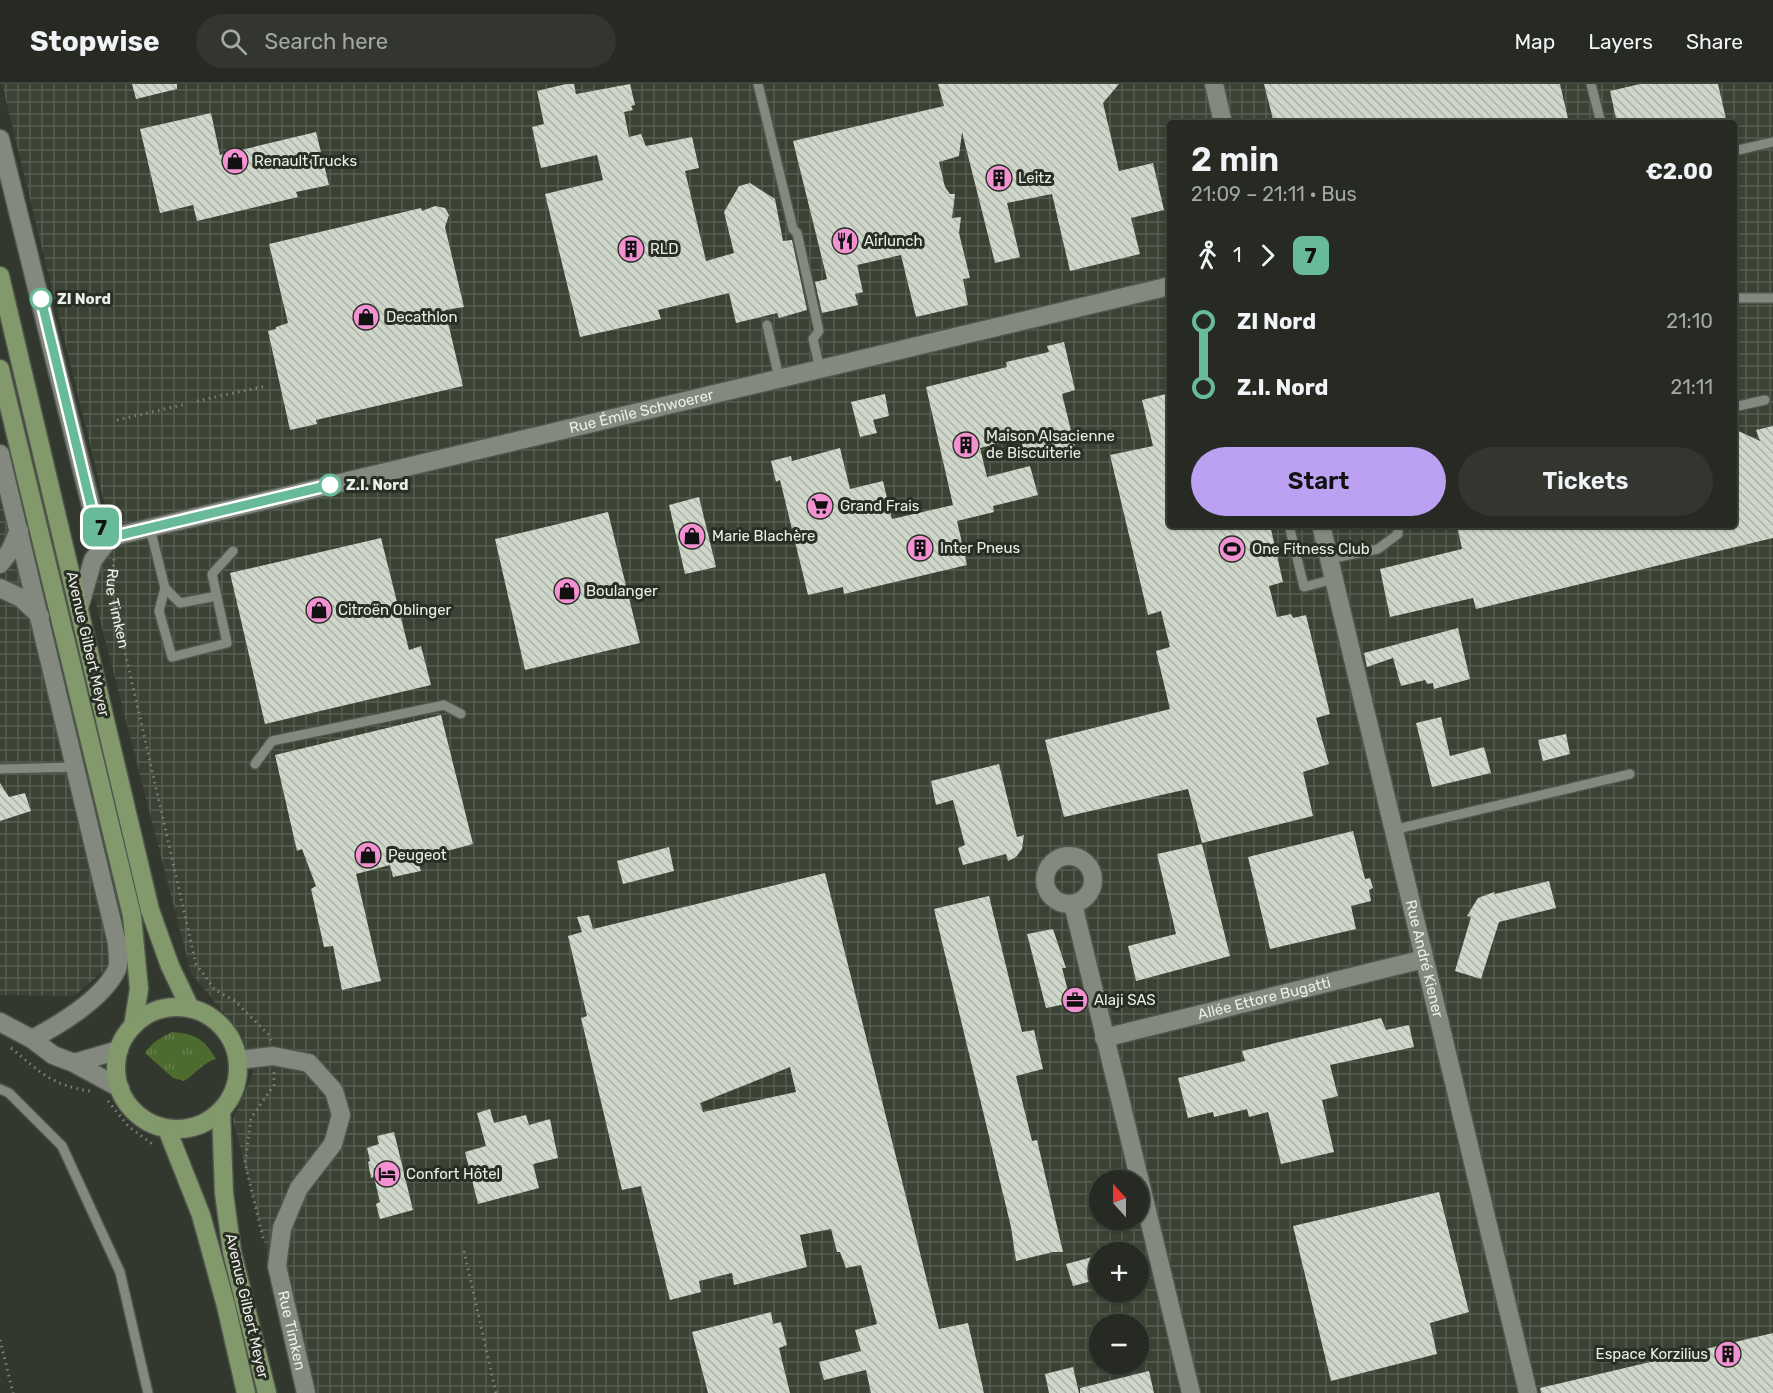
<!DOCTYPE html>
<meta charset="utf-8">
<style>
:root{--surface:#262a22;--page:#32362f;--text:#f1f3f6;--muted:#a4a7a5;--line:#424640;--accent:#bca0f2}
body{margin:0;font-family:Rubik,sans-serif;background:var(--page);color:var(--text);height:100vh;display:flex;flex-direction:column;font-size:22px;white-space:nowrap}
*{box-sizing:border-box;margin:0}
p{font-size:20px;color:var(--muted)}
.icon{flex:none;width:33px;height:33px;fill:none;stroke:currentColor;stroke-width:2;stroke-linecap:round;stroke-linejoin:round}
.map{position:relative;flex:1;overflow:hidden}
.side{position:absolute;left:1167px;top:36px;width:570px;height:408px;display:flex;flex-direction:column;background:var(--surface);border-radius:6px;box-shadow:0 2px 4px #0004,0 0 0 2px var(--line)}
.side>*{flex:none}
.badge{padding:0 12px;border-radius:9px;font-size:21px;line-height:39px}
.needle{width:39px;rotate:339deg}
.controls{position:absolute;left:1089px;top:1086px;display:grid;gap:12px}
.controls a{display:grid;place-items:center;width:60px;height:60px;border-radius:50%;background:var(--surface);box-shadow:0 2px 4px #0004,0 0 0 2px var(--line);font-size:30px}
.map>.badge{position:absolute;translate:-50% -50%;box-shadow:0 0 0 3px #fff}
.legs{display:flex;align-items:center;gap:9px;height:66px;padding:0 24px;font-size:20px}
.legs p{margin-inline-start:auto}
.head{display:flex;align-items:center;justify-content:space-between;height:102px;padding:0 24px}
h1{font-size:33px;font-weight:600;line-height:45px}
.action{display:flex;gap:12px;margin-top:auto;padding:12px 24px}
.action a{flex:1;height:69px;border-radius:36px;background:var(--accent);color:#111;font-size:24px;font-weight:600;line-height:69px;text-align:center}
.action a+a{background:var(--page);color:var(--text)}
ul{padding:0 24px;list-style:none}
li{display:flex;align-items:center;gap:21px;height:66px;font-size:22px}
li i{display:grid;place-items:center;width:9px;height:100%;margin:0 8px;background:currentColor}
li i::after{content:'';width:15px;height:15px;margin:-8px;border:4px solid;border-radius:50%;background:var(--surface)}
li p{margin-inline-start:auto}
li:first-child i{background:linear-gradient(#0000 50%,currentColor 0)}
li:last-child i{background:linear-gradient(currentColor 50%,#0000 0)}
header{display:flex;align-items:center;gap:36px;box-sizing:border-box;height:84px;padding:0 30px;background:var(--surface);border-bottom:2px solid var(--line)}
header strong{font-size:28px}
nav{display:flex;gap:33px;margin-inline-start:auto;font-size:21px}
.search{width:420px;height:54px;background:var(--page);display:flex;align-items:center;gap:15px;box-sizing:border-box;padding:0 21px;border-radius:33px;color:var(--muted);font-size:22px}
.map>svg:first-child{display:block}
.industrial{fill:url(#industrial-grid);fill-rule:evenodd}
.grass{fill:url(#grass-tufts)}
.building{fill:url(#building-back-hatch);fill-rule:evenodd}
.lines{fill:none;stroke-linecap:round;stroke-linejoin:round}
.service-casing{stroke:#50554d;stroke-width:12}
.minor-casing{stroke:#50554d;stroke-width:21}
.tertiary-casing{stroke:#50554d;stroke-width:21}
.primary-casing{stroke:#50554d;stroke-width:21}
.path{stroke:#7d8179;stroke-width:3;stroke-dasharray:1.5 4.5;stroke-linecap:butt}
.service{stroke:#83897e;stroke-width:9}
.minor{stroke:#83897e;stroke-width:18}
.tertiary{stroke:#83897e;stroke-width:18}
.primary{stroke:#81996b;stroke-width:18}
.line-1-casing{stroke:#fff;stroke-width:14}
.line-1{stroke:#68bb99;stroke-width:9}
.stop-1-dot{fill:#fff;stroke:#68bb99;stroke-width:3}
.labels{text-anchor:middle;stroke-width:6;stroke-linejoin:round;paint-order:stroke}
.poi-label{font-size:15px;fill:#ebeee8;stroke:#292e24;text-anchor:start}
.stop-label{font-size:15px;font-weight:bold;fill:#ebeee8;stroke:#292e24;text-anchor:start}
.street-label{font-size:15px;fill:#ebeee8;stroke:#292e24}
</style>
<header>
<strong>Stopwise</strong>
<div class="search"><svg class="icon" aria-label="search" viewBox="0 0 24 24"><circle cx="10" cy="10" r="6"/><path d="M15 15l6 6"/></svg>Search here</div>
<nav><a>Map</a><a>Layers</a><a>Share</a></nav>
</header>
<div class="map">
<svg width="1773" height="1309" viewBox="0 0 1773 1309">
<defs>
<pattern id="industrial-grid" width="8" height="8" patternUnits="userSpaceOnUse" patternTransform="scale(1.5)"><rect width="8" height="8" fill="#3a4233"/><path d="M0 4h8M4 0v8" fill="none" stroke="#575e51"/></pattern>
<pattern id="grass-tufts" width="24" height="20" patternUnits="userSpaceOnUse" patternTransform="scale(1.5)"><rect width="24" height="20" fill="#4d6a2f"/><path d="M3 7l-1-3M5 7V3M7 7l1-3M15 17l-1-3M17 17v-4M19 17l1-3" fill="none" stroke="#67804d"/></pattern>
<pattern id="building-back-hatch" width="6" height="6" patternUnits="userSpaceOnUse" patternTransform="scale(1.5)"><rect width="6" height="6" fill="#cfd6ca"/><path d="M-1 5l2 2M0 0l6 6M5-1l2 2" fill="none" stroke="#adb2a9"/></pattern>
</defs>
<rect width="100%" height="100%" fill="#33382e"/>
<g class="industrial">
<path d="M2 0H1773V1309H303L233 1036 253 989 243 953 191 889 91 501 120 443 106 426ZM1170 39H1734V441H1170ZM1100 1096H1138V1136H1100ZM1100 1168H1138V1208H1100ZM1100 1240H1138V1280H1100Z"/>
<path d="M0 395 106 832 109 882 74 912 0 911Z"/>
</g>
<path class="grass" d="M172 948C195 950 204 954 216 975 202 979 196 990 184 997L173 994 145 969C152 958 160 954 172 948Z"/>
<g class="building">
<path d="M132 0H177V5L136 15Z"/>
<path d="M566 0H574L576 10 630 0 635 21 631 22 633 26 624 28 629 53 641 50 646 62 692 53 699 84 685 87 706 177 734 169 724 128 739 102 750 99 775 115 783 157 792 156 807 226 779 234 777 229 736 239 729 209 658 226 661 235 580 253 545 110 603 96 597 71 541 84 532 43 544 40 537 7Z"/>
<path d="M938 0H1119L1103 19 1119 87 1153 79 1164 126 1131 134 1140 170 1070 187 1052 110 1007 119 1020 173 995 179 962 48 959 72 939 78 945 103 950 110H955L952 134 961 133 959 149 970 194 963 195 968 221 916 233 901 171 857 181 863 208 855 210 858 221 822 229 815 198 827 195 793 57 944 22Z"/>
<path d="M1264 0H1560L1569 39H1274Z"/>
<path d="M1640 0H1718L1727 39H1617L1610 7Z"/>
<path d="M211 29 220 71 316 48 329 101 296 108 298 113 197 137 193 121 160 129 140 45Z"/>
<path d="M435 122 445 124 449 131 445 143 464 223 445 226 463 302 316 336 317 340 290 346 268 247 276 245V243L288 239 269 160 421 124 422 127Z"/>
<path d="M1064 258 1075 306 1062 310 1075 363 1025 375 1021 354 980 364 987 393 1030 382 1038 411 993 422 994 428 957 437 967 481 844 510 843 503 808 511 780 396 776 398 771 377 791 372 792 377 840 364 850 405 883 397 892 435 953 421 926 303 1007 283 1006 278 1049 268 1047 262Z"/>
<path d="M1170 309V441H1270L1283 498 1269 502 1277 533 1291 530 1293 534 1306 531 1330 630 1316 634 1329 680 1303 688 1313 732 1202 759 1188 705 1064 733 1045 656 1170 625 1156 567 1170 563 1161 527 1148 531 1110 371 1153 362 1142 316Z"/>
<path d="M885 310 889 332 873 336 877 349 860 353 851 318Z"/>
<path d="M1773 342V454L1476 525 1473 514 1390 533 1380 485 1462 465 1457 441H1734V345L1760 357 1756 346Z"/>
<path d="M699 413 716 483 685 490 669 421Z"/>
<path d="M608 428 640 559 525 586 495 455Z"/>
<path d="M381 454 409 566 421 562 431 601 265 640 230 489Z"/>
<path d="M1458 544 1470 595 1434 605 1433 599 1427 600 1425 596 1401 602 1393 574 1367 583 1364 569Z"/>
<path d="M441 631 473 760 417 775 421 787 393 793 390 781 356 790 381 897 342 906 333 862 324 863 311 805 316 802 302 765 297 767 275 671Z"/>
<path d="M1441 633 1450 672 1484 663 1491 689 1432 703 1416 639Z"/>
<path d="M1566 650 1570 670 1543 677 1538 656Z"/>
<path d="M999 680 1017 753 1024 751 1022 765 1016 773 1008 777 1006 770 963 781 958 764 965 761 953 716 936 721 931 697Z"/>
<path d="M0 699 9 713 25 709 31 727 0 737Z"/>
<path d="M1353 747 1365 795 1370 794 1373 804 1369 806 1371 817 1351 822 1356 845 1270 865 1248 773Z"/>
<path d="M1202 760 1230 872 1136 897 1128 862 1176 850 1157 770Z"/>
<path d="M669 763 674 787 623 800 617 777Z"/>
<path d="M825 789 939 1245 968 1239 984 1309H871L866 1286 824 1296 819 1278 861 1267 855 1246 877 1240 861 1181 846 1184 840 1168H837L831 1145 800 1151 807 1183 734 1201 732 1189 699 1197 701 1208 670 1216 641 1102 622 1106 581 934 587 932 568 852 582 848 577 833 589 831 593 845ZM790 983 796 1008 703 1028 700 1019Z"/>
<path d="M1549 797 1556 824 1499 838 1481 895 1455 887 1471 833 1467 832 1478 814 1494 808 1495 810Z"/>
<path d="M989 812 1022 948 1034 946 1043 985 1016 992 1032 1057 1037 1056 1063 1168H1053L1016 1177 1011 1143 934 825Z"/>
<path d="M1053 845 1066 884H1062L1071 919 1046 924 1027 850Z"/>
<path d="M1381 934 1386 946 1409 941 1414 963 1330 981 1338 1012 1322 1016 1334 1068 1281 1080 1268 1028 1249 1033 1247 1025 1214 1033 1213 1028 1188 1034 1178 994 1245 977 1242 967Z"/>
<path d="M490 1025 494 1039 526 1031 529 1041 550 1035 558 1074 533 1080 539 1104 478 1120 465 1068 486 1062 477 1029Z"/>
<path d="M394 1048 413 1126 380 1135 376 1120 380 1118 374 1093 371 1094 368 1078 370 1077 367 1064 379 1060 377 1052Z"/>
<path d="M1439 1108 1469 1228 1430 1239 1437 1270 1331 1297 1293 1142Z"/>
<path d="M1100 1171V1195L1073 1202 1066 1180Z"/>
<path d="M771 1228 773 1240 781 1238 787 1261 779 1264 790 1309H708L692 1248Z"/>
<path d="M1773 1249V1309H1541L1540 1304Z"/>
<path d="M1073 1283 1079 1309H1049L1045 1290Z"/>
<path d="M1149 1287 1154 1309H1080V1304Z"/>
</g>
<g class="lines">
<defs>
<g id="service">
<path d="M758 0 793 145 797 149 819 247 813 255 820 285"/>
<path d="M1591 0 1601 39"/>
<path d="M1734 67 1773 58"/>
<path d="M1734 214H1773"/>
<path d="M767 241 779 294"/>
<path d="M1734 323 1765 316"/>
<path d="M1289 441 1304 503 1334 495"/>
<path d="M150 444 165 504 159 527 172 573 227 559 212 490 233 467"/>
<path d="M1329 475 1378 465 1398 450V441"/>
<path d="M165 504 180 519 217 512"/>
<path d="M255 680 272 657 444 621 461 630"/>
<path d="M0 685 76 683"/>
<path d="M1393 746 1630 690"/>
<path d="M0 1005 9 1009 62 1062 120 1188 148 1309"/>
</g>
<g id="minor">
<path d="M1214 0 1223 39"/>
<path id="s2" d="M0 55 94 434 103 444 120 451 1170 202"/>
<path d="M0 370 117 859C117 867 120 880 116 887 102 915 59 941 32 955"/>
<path id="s3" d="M1321 441 1528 1309"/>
<path d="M0 480 10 467 19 446"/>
<path d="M0 504 21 514 40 532"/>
<path d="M79 524 93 476 113 450"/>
<circle cx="1069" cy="796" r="24"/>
<path d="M1073 820 1191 1309"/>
<path id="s4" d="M1104 954 1424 875"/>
<path id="s5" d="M238 976 273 972 309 979 334 1007 341 1031 333 1060 299 1104 282 1144 277 1182 306 1309"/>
</g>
<g id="tertiary">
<path d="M0 938 32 955 53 971 74 979 120 1004"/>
<path d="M74 979 119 966"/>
</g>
<g id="primary">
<path d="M0 192 150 826 170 882 190 924"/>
<path d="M0 285 132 832 139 905 133 942"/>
<circle cx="177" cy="984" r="61"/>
<path d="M221 1027 224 1109 232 1168 267 1309"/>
<path d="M167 1045 201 1131 226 1222 246 1309"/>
</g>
</defs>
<use href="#service" class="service-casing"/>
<use href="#minor" class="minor-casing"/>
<use href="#tertiary" class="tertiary-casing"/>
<use href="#primary" class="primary-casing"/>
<g class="path">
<path d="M197 317 266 302"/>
<path d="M117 336 186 320"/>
<path id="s1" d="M114 475 111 506 196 880 215 906 235 917 269 951 271 958"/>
<path d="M11 964C41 988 50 1001 90 1007"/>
<path d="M108 1017 128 1042 155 1062"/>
<path d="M263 1154 245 1079 251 1034 274 1001V988"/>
<path d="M464 1167 496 1309"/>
<path d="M0 1256 13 1309"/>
</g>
<use href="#service" class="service"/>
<use href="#minor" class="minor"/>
<use href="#tertiary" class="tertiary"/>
<use href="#primary" class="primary"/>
</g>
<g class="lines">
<defs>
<path id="line-1" d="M41 215 94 434 103 444 120 451 330 401"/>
</defs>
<use href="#line-1" class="line-1-casing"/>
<use href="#line-1" class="line-1"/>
</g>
<defs>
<symbol id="shop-disc" viewBox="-11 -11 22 22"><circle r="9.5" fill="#f491d3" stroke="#292e24"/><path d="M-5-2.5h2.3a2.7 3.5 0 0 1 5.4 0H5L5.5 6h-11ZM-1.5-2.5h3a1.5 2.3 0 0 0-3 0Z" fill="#111"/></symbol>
<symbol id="building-disc" viewBox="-11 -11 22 22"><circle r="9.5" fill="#f491d3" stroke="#292e24"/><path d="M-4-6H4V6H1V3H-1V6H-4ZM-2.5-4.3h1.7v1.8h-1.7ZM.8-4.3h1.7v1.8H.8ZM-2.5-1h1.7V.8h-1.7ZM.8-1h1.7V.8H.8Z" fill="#111"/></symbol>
<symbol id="restaurant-disc" viewBox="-11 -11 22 22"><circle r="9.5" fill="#f491d3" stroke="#292e24"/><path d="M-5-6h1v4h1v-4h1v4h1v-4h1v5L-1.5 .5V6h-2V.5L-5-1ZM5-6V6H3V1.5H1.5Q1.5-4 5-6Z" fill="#111"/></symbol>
<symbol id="supermarket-disc" viewBox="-11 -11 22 22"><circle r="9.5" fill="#f491d3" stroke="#292e24"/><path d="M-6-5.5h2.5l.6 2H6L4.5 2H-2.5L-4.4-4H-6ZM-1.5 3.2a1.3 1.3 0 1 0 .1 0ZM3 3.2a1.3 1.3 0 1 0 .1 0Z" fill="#111"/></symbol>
<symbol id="stadium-disc" viewBox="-11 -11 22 22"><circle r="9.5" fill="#f491d3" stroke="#292e24"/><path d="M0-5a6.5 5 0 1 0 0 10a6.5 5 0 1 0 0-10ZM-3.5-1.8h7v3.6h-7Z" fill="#111"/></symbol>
<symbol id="office-disc" viewBox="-11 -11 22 22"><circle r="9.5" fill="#f491d3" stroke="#292e24"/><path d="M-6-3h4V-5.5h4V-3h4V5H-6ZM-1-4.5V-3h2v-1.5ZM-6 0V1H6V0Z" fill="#111"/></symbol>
<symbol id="hotel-disc" viewBox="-11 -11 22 22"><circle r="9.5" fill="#f491d3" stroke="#292e24"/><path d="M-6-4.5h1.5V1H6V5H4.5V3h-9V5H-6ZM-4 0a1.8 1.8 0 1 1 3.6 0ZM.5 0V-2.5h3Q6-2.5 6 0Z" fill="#111"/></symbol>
</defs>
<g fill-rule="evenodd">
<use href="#shop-disc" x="220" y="62" width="30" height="30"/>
<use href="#building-disc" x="984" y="79" width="30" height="30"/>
<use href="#restaurant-disc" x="830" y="142" width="30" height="30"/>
<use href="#building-disc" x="616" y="150" width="30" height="30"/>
<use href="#shop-disc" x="351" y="218" width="30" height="30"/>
<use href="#building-disc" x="951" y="346" width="30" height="30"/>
<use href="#supermarket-disc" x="805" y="407" width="30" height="30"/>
<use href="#shop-disc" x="677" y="437" width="30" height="30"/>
<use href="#building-disc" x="905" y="449" width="30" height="30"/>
<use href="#stadium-disc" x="1217" y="450" width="30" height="30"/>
<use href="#shop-disc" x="552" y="492" width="30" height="30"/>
<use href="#shop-disc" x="304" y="511" width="30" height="30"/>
<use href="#shop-disc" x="353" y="756" width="30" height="30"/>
<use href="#office-disc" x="1060" y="901" width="30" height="30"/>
<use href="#hotel-disc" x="372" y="1075" width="30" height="30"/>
<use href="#building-disc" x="1713" y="1255" width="30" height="30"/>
</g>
<g class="stop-1-dot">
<circle cx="41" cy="215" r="10"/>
<circle cx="330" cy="401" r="10"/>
</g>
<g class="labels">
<g class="poi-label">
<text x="254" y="82">Renault Trucks</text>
<text x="1018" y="99">Leitz</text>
<text x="864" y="162">Airlunch</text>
<text x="650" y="170">RLD</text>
<text x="386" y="238">Decathlon</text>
<text x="986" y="357">Maison Alsacienne<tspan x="986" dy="17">de Biscuiterie</tspan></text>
<text x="840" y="427">Grand Frais</text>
<text x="712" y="457">Marie Blachère</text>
<text x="940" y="469">Inter Pneus</text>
<text x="1252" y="470">One Fitness Club</text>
<text x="586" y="512">Boulanger</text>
<text x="338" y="531">Citroën Oblinger</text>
<text x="388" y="776">Peugeot</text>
<text x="1094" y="921">Alaji SAS</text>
<text x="406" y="1095">Confort Hôtel</text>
<text x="1708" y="1275" text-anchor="end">Espace Korzilius</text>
</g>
<g class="stop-label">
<text x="57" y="220">ZI Nord</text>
<text x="346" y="406">Z.I. Nord</text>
</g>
<g class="street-label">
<text dy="5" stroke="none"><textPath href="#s2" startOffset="958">Rue Émile Schwoerer</textPath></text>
<text dy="5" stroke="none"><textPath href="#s1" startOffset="50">Rue Timken</textPath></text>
<text transform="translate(88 560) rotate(77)" y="5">Avenue Gilbert Meyer</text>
<text dy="5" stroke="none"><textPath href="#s3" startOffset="446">Rue André Kiener</textPath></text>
<text dy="5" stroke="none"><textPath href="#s4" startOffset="165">Allée Ettore Bugatti</textPath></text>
<text transform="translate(247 1222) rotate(77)" y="5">Avenue Gilbert Meyer</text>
<text dy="5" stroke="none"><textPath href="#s5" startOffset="368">Rue Timken</textPath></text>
</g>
</g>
</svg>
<div class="controls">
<a><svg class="needle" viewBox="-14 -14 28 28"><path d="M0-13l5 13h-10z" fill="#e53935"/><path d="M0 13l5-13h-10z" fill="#a4a7a5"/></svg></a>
<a>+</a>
<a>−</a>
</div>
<b class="badge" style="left:101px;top:443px;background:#68bb99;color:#111">7</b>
<section class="side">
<div class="head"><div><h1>2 min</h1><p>21:09 – 21:11 · Bus</p></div><b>€2.00</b></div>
<div class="legs"><svg class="icon" aria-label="walk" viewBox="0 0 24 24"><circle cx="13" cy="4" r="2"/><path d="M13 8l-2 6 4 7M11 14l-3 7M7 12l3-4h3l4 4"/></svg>1<svg class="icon" aria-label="forward" viewBox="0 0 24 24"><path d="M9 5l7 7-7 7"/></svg><b class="badge" style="background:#68bb99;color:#111">7</b></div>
<ul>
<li><i style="color:#68bb99"></i><b>ZI Nord</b><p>21:10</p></li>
<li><i style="color:#68bb99"></i><b>Z.I. Nord</b><p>21:11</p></li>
</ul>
<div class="action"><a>Start</a><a>Tickets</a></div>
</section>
</div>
